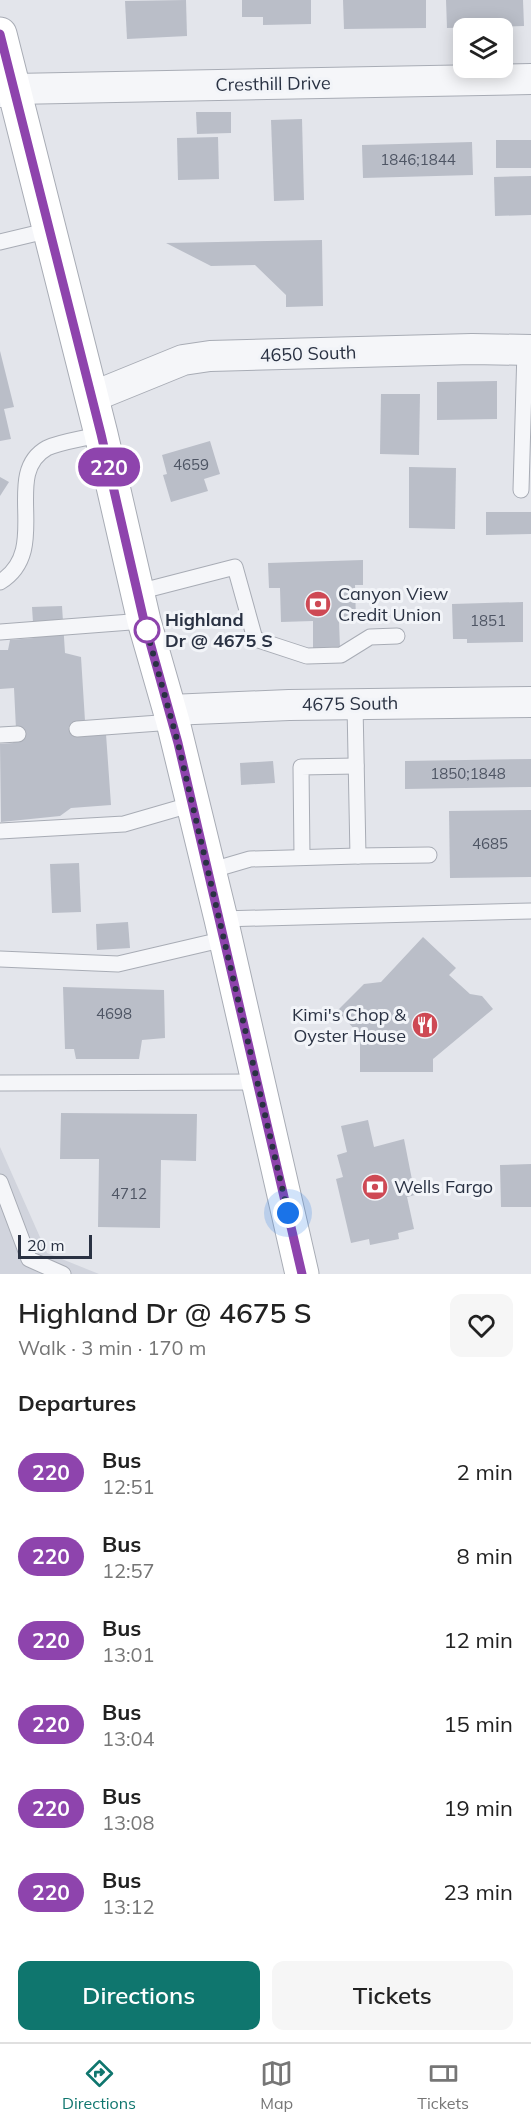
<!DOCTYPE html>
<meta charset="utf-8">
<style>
:root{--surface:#fff;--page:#f6f6f6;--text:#222;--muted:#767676;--line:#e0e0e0;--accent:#0f766e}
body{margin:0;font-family:Mulish,sans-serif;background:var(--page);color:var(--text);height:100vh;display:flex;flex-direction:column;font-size:22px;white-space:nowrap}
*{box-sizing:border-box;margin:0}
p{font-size:20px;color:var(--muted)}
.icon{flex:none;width:33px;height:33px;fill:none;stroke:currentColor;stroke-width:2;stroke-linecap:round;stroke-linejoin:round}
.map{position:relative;height:1274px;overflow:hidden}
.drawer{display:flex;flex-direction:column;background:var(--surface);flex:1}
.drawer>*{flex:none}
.badge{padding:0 12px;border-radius:20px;font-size:21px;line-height:39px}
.controls{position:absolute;left:453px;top:18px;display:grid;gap:12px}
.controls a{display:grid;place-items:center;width:60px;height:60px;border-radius:12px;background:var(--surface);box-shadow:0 3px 15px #0003;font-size:30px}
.scale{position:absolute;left:18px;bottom:15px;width:74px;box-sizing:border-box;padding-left:6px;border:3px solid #2a3243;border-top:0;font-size:16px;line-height:21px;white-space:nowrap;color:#2a3243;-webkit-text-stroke:4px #f2f4f8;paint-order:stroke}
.you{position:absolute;width:30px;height:30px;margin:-15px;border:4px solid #fff;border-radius:50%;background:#1a73e8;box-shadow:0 0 0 9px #1a73e833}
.map>.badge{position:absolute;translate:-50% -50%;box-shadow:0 0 0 3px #fff}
h2{padding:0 18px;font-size:22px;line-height:54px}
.round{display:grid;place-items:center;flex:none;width:63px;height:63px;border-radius:12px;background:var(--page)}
.headline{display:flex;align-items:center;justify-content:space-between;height:102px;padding:0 18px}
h1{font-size:28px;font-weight:600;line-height:45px}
.button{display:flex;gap:12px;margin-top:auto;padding:12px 18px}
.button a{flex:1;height:69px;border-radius:12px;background:var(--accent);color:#fff;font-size:24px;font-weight:600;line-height:69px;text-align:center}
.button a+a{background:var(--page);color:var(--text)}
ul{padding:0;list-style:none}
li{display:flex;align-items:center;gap:18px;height:84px;padding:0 18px}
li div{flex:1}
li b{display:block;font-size:22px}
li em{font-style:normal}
li .badge{min-width:66px;font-weight:700;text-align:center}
.tabs{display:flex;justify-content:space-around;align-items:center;height:84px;border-top:2px solid var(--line);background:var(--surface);font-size:16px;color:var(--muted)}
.tabs a{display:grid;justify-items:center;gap:3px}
.tabs .on{color:var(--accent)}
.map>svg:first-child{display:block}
.built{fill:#d1d4dd}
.building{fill:#babec8}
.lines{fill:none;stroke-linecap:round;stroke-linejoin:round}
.service-casing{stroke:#a8acb5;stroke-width:17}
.minor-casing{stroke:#a8acb5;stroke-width:32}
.secondary-casing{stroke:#a8acb5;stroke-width:35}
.service{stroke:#f5f6f9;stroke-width:15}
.minor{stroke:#f5f6f9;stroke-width:30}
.secondary{stroke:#fff;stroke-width:33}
.line-casing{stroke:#fff;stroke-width:14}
.line{stroke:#8e44ad;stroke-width:9}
.walk{stroke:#2a3243;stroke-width:6;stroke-dasharray:0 10.8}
.stop-dot{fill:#fff;stroke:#8e44ad;stroke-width:3}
.labels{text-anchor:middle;stroke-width:6;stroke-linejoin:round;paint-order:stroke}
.number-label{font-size:15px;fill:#4e5564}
.street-label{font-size:18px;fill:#2a3243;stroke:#f2f4f8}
.poi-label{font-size:18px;fill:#2a3243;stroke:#f2f4f8;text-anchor:start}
.stop-label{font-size:18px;font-weight:bold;fill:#2a3243;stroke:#f2f4f8;text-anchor:start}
</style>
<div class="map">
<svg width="531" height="1274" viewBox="0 0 531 1274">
<rect width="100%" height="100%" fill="#e3e5eb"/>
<path class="built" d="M0 1147 47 1253 99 1274H0Z"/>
<g class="building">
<path d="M186 0 187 36 127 39 125 1Z"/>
<path d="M242 0H311V24L263 25V17H242Z"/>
<path d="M343 0H426V28L344 29Z"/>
<path d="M446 0H523L524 26 447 28Z"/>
<path d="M196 112H231V133L197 134Z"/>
<path d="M302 119 304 200 274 201 271 120Z"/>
<path d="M218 137 219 179 178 180 177 138Z"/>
<rect x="496" y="140" width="35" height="28"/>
<path d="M472 142 473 175 363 178 362 145Z"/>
<path d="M531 176V215L495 216 494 177Z"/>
<path d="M322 240 323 306 286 307V295L255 265 211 266 166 243Z"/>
<path d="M0 351 14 407 4 409 11 439 0 441Z"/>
<path d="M497 381V419L437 420V382Z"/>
<path d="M381 394H420L419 455 380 454Z"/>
<path d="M210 441 220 474 204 479 208 491 171 502 163 475 167 474 162 455Z"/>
<path d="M409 467 456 468 455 529 409 528Z"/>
<path d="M0 477 9 482 0 496Z"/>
<path d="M486 512H531V534L486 535Z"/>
<path d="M363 560V585H355L356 621H339L340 648 313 649V621L281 622 280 588H269L268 563Z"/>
<path d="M523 602V642L467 643V639H453L452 604Z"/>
<path d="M62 606 65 653 81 657 85 721 75 722 76 736 106 734 111 805 71 808 60 816 1 822 0 744 13 743 16 729 14 688 0 689V650H8L10 640 34 638 32 607Z"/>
<path d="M531 759V787L405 789V761Z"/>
<path d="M273 761 275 783 241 785 240 763Z"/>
<path d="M531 810V877L450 878 449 811Z"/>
<path d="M79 863 81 912 52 913 50 864Z"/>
<path d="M128 922 130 948 97 950 96 924Z"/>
<path d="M423 937 456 968 449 975 470 994 482 996 493 1009 433 1059V1072H360V1042L364 1039 337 1011 364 984 381 982Z"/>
<path d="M63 987 164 990 165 1038 142 1040 139 1059H76L74 1049H65Z"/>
<path d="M61 1113 197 1114 196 1161 161 1160 160 1228 98 1227 99 1159H60Z"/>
<path d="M368 1120 374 1147 404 1139 415 1195 407 1197 414 1229 398 1233 399 1239 370 1245 369 1239 351 1243 336 1179 343 1177 337 1155 347 1152 341 1126Z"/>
<path d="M531 1164V1207H501L500 1165Z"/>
</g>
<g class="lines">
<defs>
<g id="service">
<path d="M0 242 50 230"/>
<path d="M521 490 525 350"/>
<path d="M0 582C53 550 0 474 47 448 63 441 84 439 101 434"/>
<path d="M138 592 235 567 255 639 307 656 341 655 370 637 397 636"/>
<path d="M0 632 144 621"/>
<path d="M77 729 173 722"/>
<path d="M0 735 18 734"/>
<path d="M0 831 124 824 193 804"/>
<path d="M302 856 301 767 356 766"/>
<path d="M358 856 429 855"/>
<path d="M209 871 250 859 358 856 355 705"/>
<path d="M221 919 531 911"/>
<path d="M0 959 118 964 225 939"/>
<path d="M0 1083 258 1082"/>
<path d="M0 1182 29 1259 63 1274"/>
</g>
<g id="minor">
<path d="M0 92 14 89 531 79"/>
<path d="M92 397 183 360 210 356 472 349 531 350"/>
<path d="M170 710 289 705 531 702"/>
</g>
<path id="secondary" d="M0 34 101 434 144 621 173 722 221 919 302 1274"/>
</defs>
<use href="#service" class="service-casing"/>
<use href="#minor" class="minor-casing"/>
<use href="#secondary" class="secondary-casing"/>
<use href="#service" class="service"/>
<use href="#minor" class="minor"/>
<use href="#secondary" class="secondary"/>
</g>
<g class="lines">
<defs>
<path id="line" d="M0 34 101 434 144 621 178 743 302 1274"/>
</defs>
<use href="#line" class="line-casing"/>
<use href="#line" class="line"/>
<path class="walk" d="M147 630 144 621 178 743 288 1213"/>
</g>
<defs>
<symbol id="bank-disc" viewBox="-11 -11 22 22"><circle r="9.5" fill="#ce4954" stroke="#f2f4f8"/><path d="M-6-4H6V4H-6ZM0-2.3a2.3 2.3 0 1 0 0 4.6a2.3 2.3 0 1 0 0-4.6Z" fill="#fff"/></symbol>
<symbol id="restaurant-disc" viewBox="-11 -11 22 22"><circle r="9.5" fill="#ce4954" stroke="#f2f4f8"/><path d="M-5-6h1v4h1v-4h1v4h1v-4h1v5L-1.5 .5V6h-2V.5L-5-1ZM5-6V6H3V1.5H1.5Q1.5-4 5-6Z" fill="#fff"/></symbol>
</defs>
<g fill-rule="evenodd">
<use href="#bank-disc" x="303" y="589" width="30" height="30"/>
<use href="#restaurant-disc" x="410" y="1010" width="30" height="30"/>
<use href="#bank-disc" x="360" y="1172" width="30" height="30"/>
</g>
<circle class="stop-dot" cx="147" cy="630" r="12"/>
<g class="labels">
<g class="number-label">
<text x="418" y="165">1846;1844</text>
<text x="191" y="470">4659</text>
<text x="488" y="626">1851</text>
<text x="468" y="779">1850;1848</text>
<text x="490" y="849">4685</text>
<text x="114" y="1019">4698</text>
<text x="129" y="1199">4712</text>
</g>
<g class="street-label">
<text transform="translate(273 84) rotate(-1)" y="6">Cresthill Drive</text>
<text transform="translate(308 354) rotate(-2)" y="6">4650 South</text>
<text transform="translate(350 704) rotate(-1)" y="6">4675 South</text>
</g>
<g class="poi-label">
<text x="338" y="600">Canyon View<tspan x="338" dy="21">Credit Union</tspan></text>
<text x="406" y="1021" text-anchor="end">Kimi's Chop &amp;<tspan x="406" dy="21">Oyster House</tspan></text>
<text x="394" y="1193">Wells Fargo</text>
</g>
<g class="stop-label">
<text x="165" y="626">Highland<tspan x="165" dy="21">Dr @ 4675 S</tspan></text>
</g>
</g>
</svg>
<div class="controls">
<a><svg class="icon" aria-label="layers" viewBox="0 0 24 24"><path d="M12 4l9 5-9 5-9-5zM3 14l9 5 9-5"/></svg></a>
</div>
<div class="scale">20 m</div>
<div class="you" style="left:288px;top:1213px"></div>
<b class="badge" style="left:109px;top:467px;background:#8e44ad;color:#fff">220</b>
</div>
<section class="drawer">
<div class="headline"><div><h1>Highland Dr @ 4675 S</h1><p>Walk · 3 min · 170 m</p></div><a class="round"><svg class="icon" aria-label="heart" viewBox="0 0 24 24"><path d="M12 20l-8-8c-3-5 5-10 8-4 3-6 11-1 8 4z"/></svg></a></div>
<h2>Departures</h2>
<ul>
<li><span class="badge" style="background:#8e44ad;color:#fff">220</span><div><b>Bus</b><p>12:51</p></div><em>2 min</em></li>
<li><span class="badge" style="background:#8e44ad;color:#fff">220</span><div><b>Bus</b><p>12:57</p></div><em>8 min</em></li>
<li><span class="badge" style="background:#8e44ad;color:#fff">220</span><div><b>Bus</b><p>13:01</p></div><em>12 min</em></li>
<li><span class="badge" style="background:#8e44ad;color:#fff">220</span><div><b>Bus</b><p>13:04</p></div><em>15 min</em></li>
<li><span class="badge" style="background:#8e44ad;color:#fff">220</span><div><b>Bus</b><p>13:08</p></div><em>19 min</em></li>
<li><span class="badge" style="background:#8e44ad;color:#fff">220</span><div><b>Bus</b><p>13:12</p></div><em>23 min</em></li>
</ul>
<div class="button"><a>Directions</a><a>Tickets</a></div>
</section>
<nav class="tabs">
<a class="on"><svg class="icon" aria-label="directions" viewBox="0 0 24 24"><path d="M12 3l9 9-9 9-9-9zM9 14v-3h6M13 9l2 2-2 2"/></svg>Directions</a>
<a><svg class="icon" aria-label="map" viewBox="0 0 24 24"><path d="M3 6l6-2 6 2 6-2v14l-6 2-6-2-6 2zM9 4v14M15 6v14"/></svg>Map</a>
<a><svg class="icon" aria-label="tickets" viewBox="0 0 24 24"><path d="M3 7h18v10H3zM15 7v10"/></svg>Tickets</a>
</nav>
